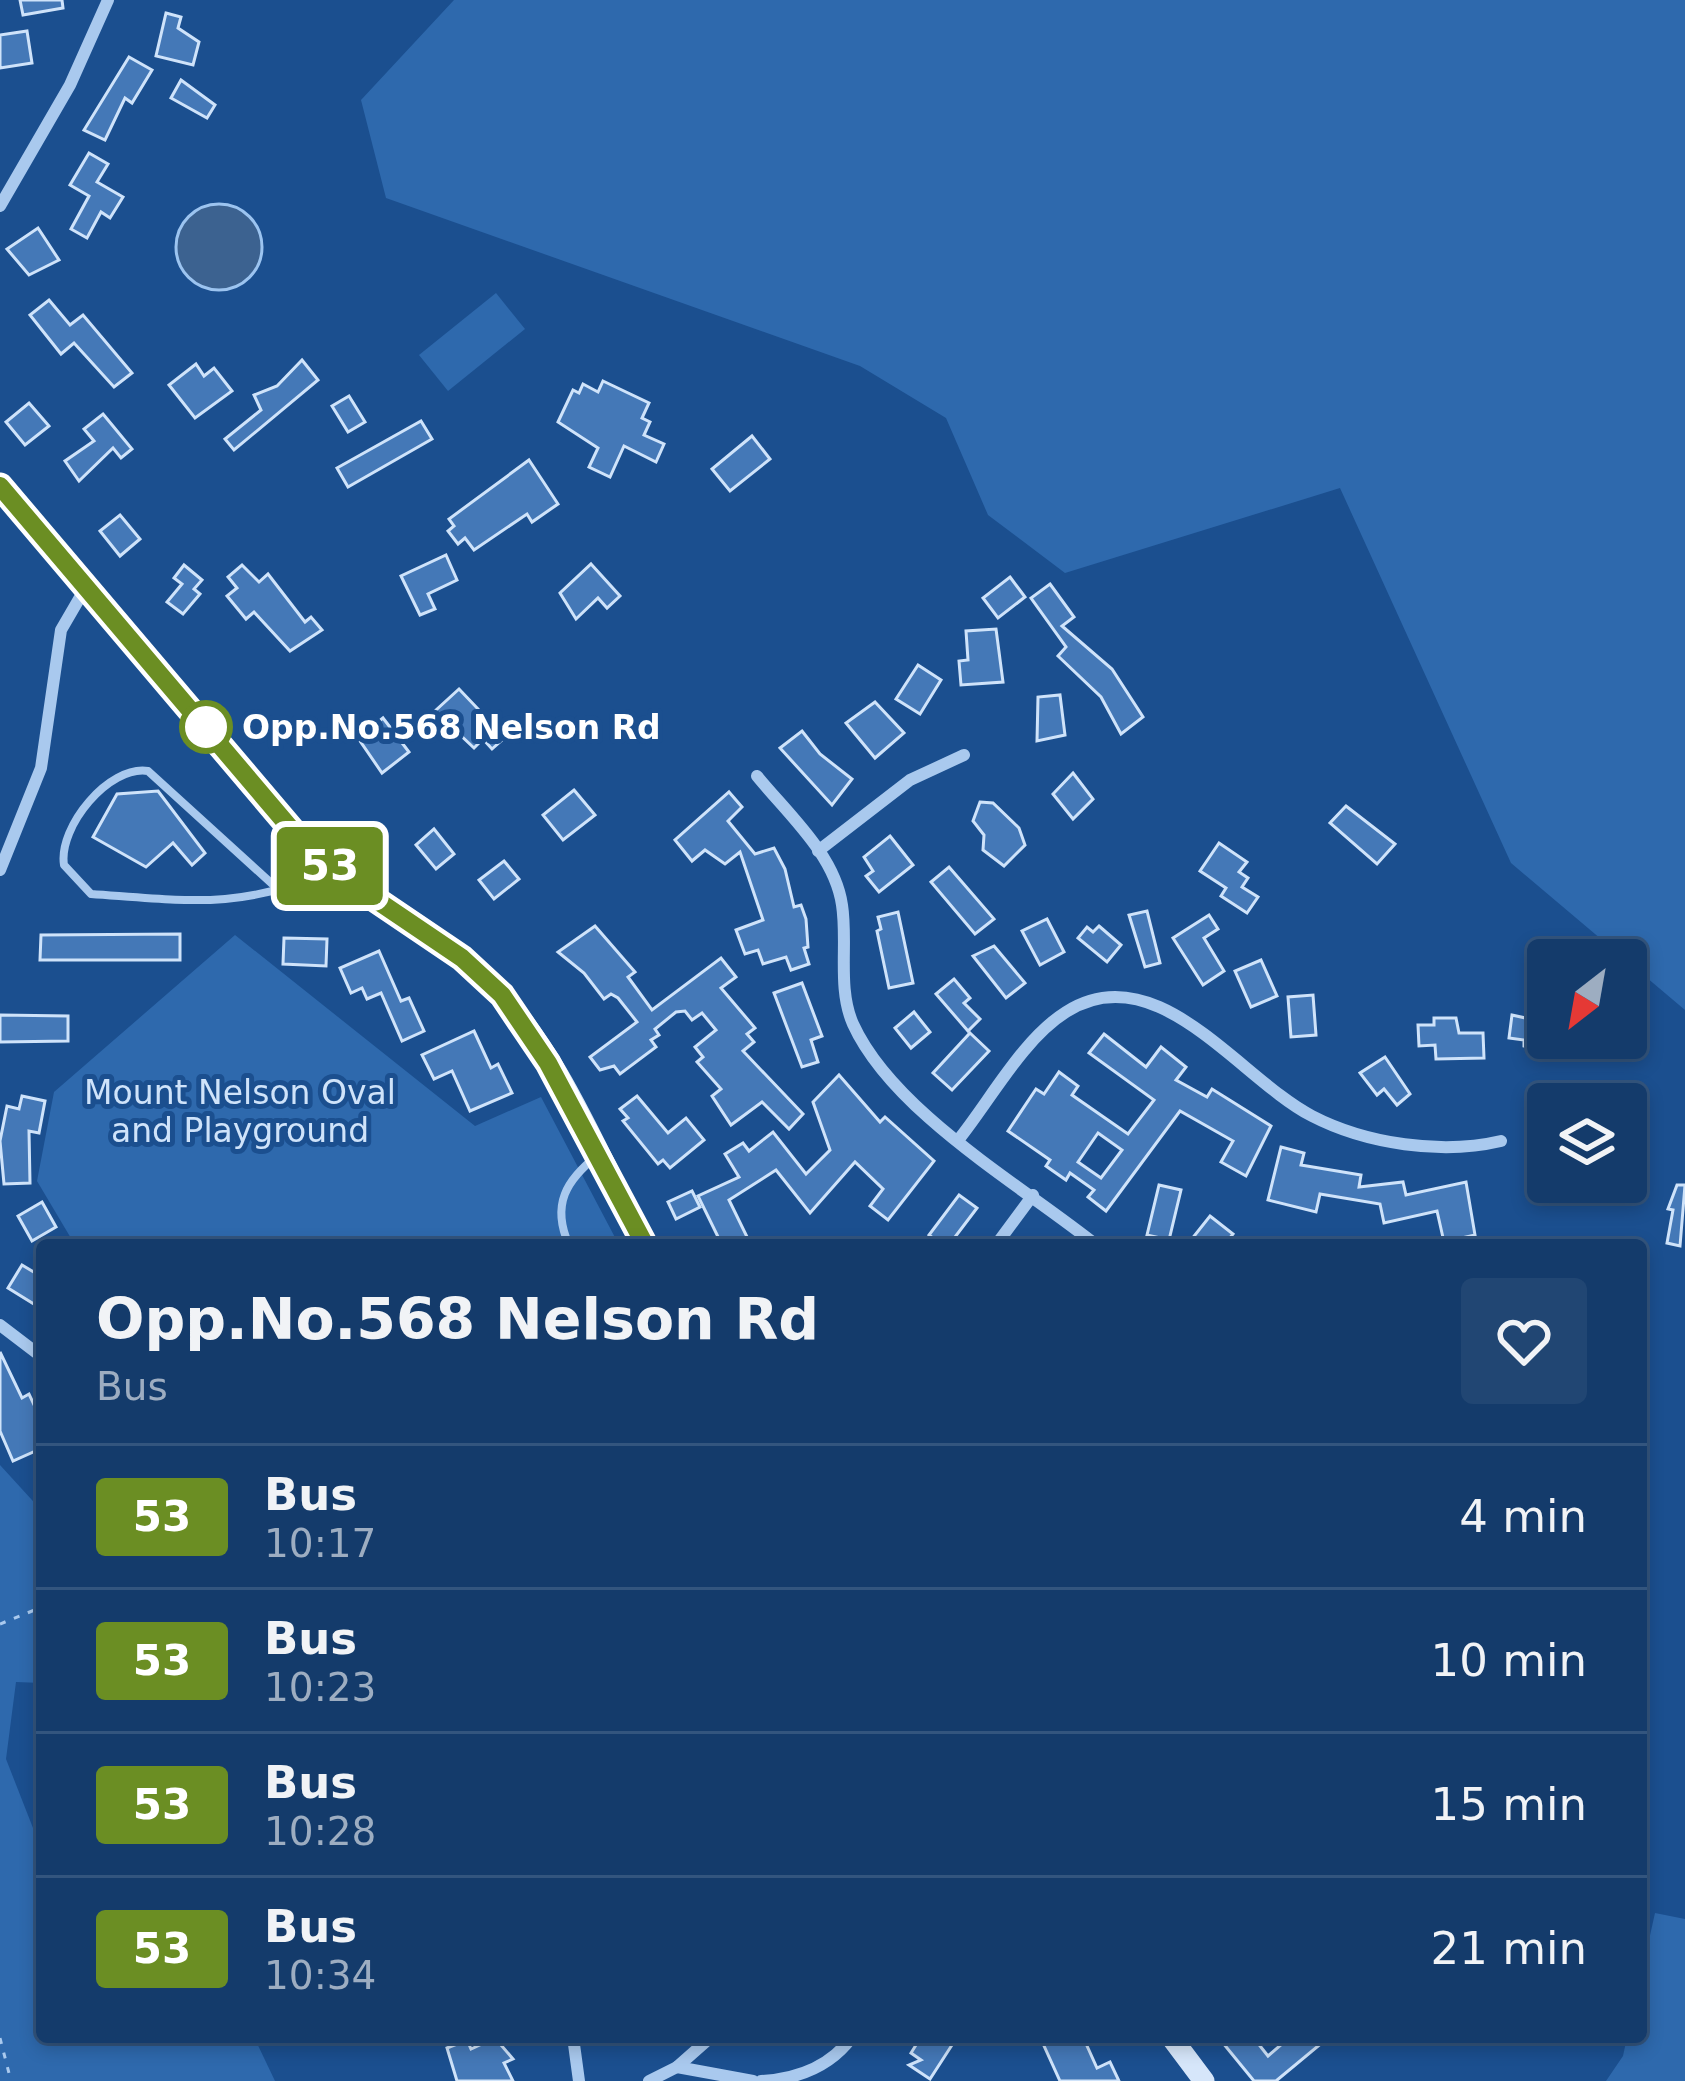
<!DOCTYPE html>
<style>
:root{--surface:#143b6b;--page:#214673;--text:#f1f3f6;--muted:#9dadc1;--line:#33557e}
body{margin:0;font-family:"DejaVu Sans",sans-serif;background:var(--page);color:var(--text);height:100vh;display:flex;flex-direction:column;font-size:45px;white-space:nowrap}
*{box-sizing:border-box;margin:0}
p{font-size:39px;color:var(--muted)}
.icon{flex:none;width:66px;height:66px;fill:none;stroke:currentColor;stroke-width:2;stroke-linecap:round;stroke-linejoin:round}
.map{position:relative;flex:1;overflow:hidden}
.sheet{position:absolute;left:36px;top:1239px;width:1611px;height:804px;display:flex;flex-direction:column;background:var(--surface);border-radius:12px;box-shadow:0 6px 18px #0003,0 0 0 3px var(--line)}
.sheet>*{flex:none}
.badge{padding:0 24px;border-radius:9px;font-size:42px;line-height:78px}
.needle{width:78px;rotate:211deg}
.controls{position:absolute;left:1527px;top:939px;display:grid;gap:24px}
.controls a{display:grid;place-items:center;width:120px;height:120px;border-radius:12px;background:var(--surface);box-shadow:0 6px 18px #0003,0 0 0 3px var(--line);font-size:60px}
.map>.badge{position:absolute;translate:-50% -50%;box-shadow:0 0 0 6px #fff}
.round{display:grid;place-items:center;flex:none;width:126px;height:126px;border-radius:12px;background:var(--page)}
.head{display:flex;align-items:center;justify-content:space-between;height:204px;padding:0 60px}
h1{font-size:57px;font-weight:600;line-height:90px}
ul{padding:0;list-style:none}
li{display:flex;align-items:center;gap:36px;height:144px;padding:0 60px;border-top:3px solid var(--line)}
li div{flex:1}
li b{display:block;font-size:45px}
li em{font-style:normal}
li .badge{min-width:132px;font-weight:700;text-align:center}
.map>svg:first-child{display:block}
.green{fill:#2e69ad}
.water{fill:#3c6290;stroke:#9cc4f0;stroke-width:3}
.building{fill:#4478b7;stroke:#cfe3fa;stroke-width:3;fill-rule:evenodd}
.lines{fill:none;stroke-linecap:round;stroke-linejoin:round}
.path{stroke:#a9c9ee;stroke-width:3;stroke-dasharray:6 9;stroke-linecap:butt}
.lane{stroke:#a9c9ee;stroke-width:8}
.street{stroke:#a9c9ee;stroke-width:12}
.secondary{stroke:#d6e6fa;stroke-width:21}
.line-casing{stroke:#fff;stroke-width:27}
.line{stroke:#6b8e23;stroke-width:18}
.stop-dot{fill:#fff;stroke:#6b8e23;stroke-width:6}
.labels{text-anchor:middle;stroke-width:10;stroke-linejoin:round;paint-order:stroke}
.stop-label{font-size:33px;font-weight:bold;fill:#fff;stroke:#1b4f8f;text-anchor:start}
.park-label{font-size:33px;fill:#cfe3fa;stroke:#1b4f8f}
</style>
<div class="map">
<svg width="1685" height="2081" viewBox="0 0 1685 2081">
<rect width="100%" height="100%" fill="#1b4f8f"/>
<g class="green">
<path d="M454 0H1685V1010L1511 863 1340 488 1065 573 988 515 946 418 860 366 386 198 361 100Z"/>
<path d="M496 293 525 329 448 391 419 355Z"/>
<path d="M235 935 475 1126 541 1097 619 1245H75L37 1181 54 1092Z"/>
<path d="M0 1465 42 1511V1683L16 1682 6 1759 42 1851V2037H254L275 2081H0Z"/>
<path d="M1655 1913 1685 1919V2081H1606L1623 2056 1627 2037H1641V1976Z"/>
</g>
<circle class="water" cx="219" cy="247" r="43"/>
<g class="building">
<path d="M20 0H62L63 8 23 15Z"/>
<path d="M166 13 181 17 178 28 199 42 193 65 156 56Z"/>
<path d="M27 31 32 63 0 68V35Z"/>
<path d="M129 57 152 70 132 103 125 98 105 140 84 130Z"/>
<path d="M181 80 215 105 207 118 171 98Z"/>
<path d="M89 153 108 164 97 182 123 197 110 218 101 212 87 238 71 229 89 196 70 185Z"/>
<path d="M38 228 59 260 29 275 7 249Z"/>
<path d="M49 300 70 325 83 315 132 373 114 387 74 343 61 354 30 315Z"/>
<path d="M302 360 318 380 234 450 225 439 261 410 254 395 277 386Z"/>
<path d="M196 364 204 376 214 368 232 391 195 418 169 385Z"/>
<path d="M603 381 649 403 642 418 650 422 644 435 664 444 656 462 624 446 610 477 589 467 598 448 558 422 573 390 579 393 583 384 598 392Z"/>
<path d="M349 396 365 422 348 432 332 406Z"/>
<path d="M29 403 49 426 25 445 6 422Z"/>
<path d="M103 414 132 449 121 458 113 448 79 481 65 461 94 441 84 429Z"/>
<path d="M421 421 432 439 348 487 337 468Z"/>
<path d="M752 436 770 459 730 491 712 469Z"/>
<path d="M529 460 558 504 532 522 527 514 474 550 465 538 458 544 448 531 454 526 449 519Z"/>
<path d="M120 515 140 539 120 556 100 531Z"/>
<path d="M446 555 457 580 428 594 435 609 420 615 401 576Z"/>
<path d="M591 564 620 596 607 608 598 598 576 619 560 593Z"/>
<path d="M184 565 202 580 194 589 200 594 183 614 167 602 182 584 174 578Z"/>
<path d="M242 565 259 582 268 574 305 622 311 617 322 630 290 651 254 612 246 619 227 596 237 588 228 577Z"/>
<path d="M1010 577 1025 597 998 618 983 598Z"/>
<path d="M1050 584 1074 617 1062 626 1112 669 1143 717 1121 734 1101 697 1058 656 1066 647 1031 598Z"/>
<path d="M996 629 1003 682 961 685 959 661 968 660 966 631Z"/>
<path d="M918 665 941 680 920 714 896 699Z"/>
<path d="M459 689 498 730 502 740 492 749 483 739 474 748 435 711Z"/>
<path d="M1060 695 1065 735 1037 741 1038 697Z"/>
<path d="M875 702 904 733 875 758 846 723Z"/>
<path d="M383 718 409 752 382 773 358 738Z"/>
<path d="M802 731 820 754 852 779 832 805 780 748Z"/>
<path d="M1073 773 1093 799 1073 819 1053 794Z"/>
<path d="M574 790 595 815 563 840 543 815Z"/>
<path d="M158 791 205 853 192 865 173 843 146 867 93 837 117 794Z"/>
<path d="M729 792 742 807 728 821 755 854 774 848 785 869 794 907 801 905 806 919 808 947 804 948 809 964 791 970 786 957 763 964 758 950 745 954 736 930 763 920 740 852 725 864 705 850 692 861 675 840Z"/>
<path d="M980 802 993 803 1019 828 1025 845 1004 866 983 850 984 835 973 821Z"/>
<path d="M1346 806 1395 844 1377 864 1330 823Z"/>
<path d="M434 829 454 854 436 869 416 845Z"/>
<path d="M890 836 913 865 879 892 866 876 873 871 864 857Z"/>
<path d="M1219 843 1247 862 1239 872 1248 878 1242 887 1258 897 1247 913 1221 896 1226 888 1200 871Z"/>
<path d="M504 861 519 879 494 899 479 880Z"/>
<path d="M949 867 994 919 975 934 931 882Z"/>
<path d="M1147 911 1160 963 1145 967 1129 915Z"/>
<path d="M898 912 913 983 889 988 877 931 881 929 878 917Z"/>
<path d="M1209 915 1218 929 1204 938 1224 971 1203 985 1173 938Z"/>
<path d="M1047 919 1064 952 1040 965 1022 931Z"/>
<path d="M595 926 635 972 628 977 652 1010 721 958 736 977 721 988 755 1028 747 1034 754 1042 743 1051 803 1114 789 1129 762 1102 731 1125 712 1096 721 1089 697 1062 703 1057 695 1047 716 1030 702 1013 692 1020 685 1011 676 1012 655 1029 659 1035 651 1040 656 1047 620 1074 614 1066 600 1070 590 1057 637 1022 618 998 611 994 604 999 584 973 558 952Z"/>
<path d="M1099 926 1121 945 1107 962 1078 938 1087 927 1093 932Z"/>
<path d="M180 934V960H40L41 935Z"/>
<path d="M284 938 327 939 326 966 283 964Z"/>
<path d="M994 946 1025 983 1006 998 973 956Z"/>
<path d="M379 951 401 1001 409 998 424 1031 402 1041 381 993 367 999 362 988 351 993 340 968Z"/>
<path d="M1261 960 1277 996 1251 1007 1235 971Z"/>
<path d="M954 979 970 998 964 1003 980 1019 968 1031 936 994Z"/>
<path d="M802 983 822 1036 811 1040 818 1062 802 1067 774 993Z"/>
<path d="M1313 995 1316 1035 1291 1037 1288 997Z"/>
<path d="M914 1012 930 1032 911 1048 895 1028Z"/>
<path d="M0 1015 68 1016V1041L0 1042Z"/>
<path d="M1512 1015 1548 1023V1038H1590L1588 1053 1567 1050 1566 1056 1524 1046V1040L1509 1038Z"/>
<path d="M1434 1018H1456L1459 1033H1483L1484 1058 1436 1059 1435 1045 1419 1046 1418 1025H1434Z"/>
<path d="M474 1031 491 1068 498 1064 512 1093 470 1111 452 1071 434 1079 422 1055Z"/>
<path d="M970 1033 989 1051 952 1090 933 1073Z"/>
<path d="M1104 1034 1146 1067 1161 1047 1186 1067 1176 1080 1207 1097 1212 1089 1271 1126 1246 1176 1221 1162 1233 1141 1180 1111 1106 1211 1088 1197 1094 1190 1070 1173 1066 1180 1046 1166 1050 1160 1008 1131 1036 1089 1044 1094 1059 1072 1078 1086 1072 1095 1128 1134 1154 1100 1089 1053ZM1098 1133 1122 1150 1101 1178 1078 1162Z"/>
<path d="M1385 1057 1410 1094 1397 1105 1384 1089 1377 1095 1360 1073Z"/>
<path d="M839 1075 880 1122 885 1117 934 1161 888 1220 870 1206 883 1189 855 1162 810 1213 776 1170 729 1200 751 1245H722L698 1196 739 1177 725 1154 743 1143 749 1151 773 1132 806 1174 830 1150 813 1102Z"/>
<path d="M22 1096 45 1101 39 1133 29 1131 30 1183 4 1184 0 1141 7 1106 19 1109Z"/>
<path d="M637 1096 668 1133 686 1118 704 1140 670 1168 663 1160 658 1164 623 1121 628 1118 620 1109Z"/>
<path d="M1281 1147 1304 1153 1301 1165 1361 1175 1359 1187 1403 1182 1406 1195 1466 1182 1475 1235 1444 1242 1437 1211 1384 1223 1380 1204 1320 1194 1316 1212 1268 1200Z"/>
<path d="M1159 1185 1181 1190 1169 1240 1147 1235Z"/>
<path d="M1677 1185H1685L1680 1246 1667 1243 1673 1210 1668 1209Z"/>
<path d="M692 1191 700 1207 676 1219 668 1202Z"/>
<path d="M959 1195 977 1208 949 1245H942L929 1235Z"/>
<path d="M42 1202 56 1227 32 1241 18 1216Z"/>
<path d="M1210 1216 1233 1234 1224 1245H1187Z"/>
<path d="M22 1265 42 1277V1309L8 1288Z"/>
<path d="M0 1352 22 1398 29 1394 37 1411 42 1409V1448L13 1461 0 1431Z"/>
<path d="M921 2037 952 2045 930 2079 909 2065 921 2060 911 2053Z"/>
<path d="M1040 2037H1083L1097 2068 1110 2062 1119 2081H1060Z"/>
<path d="M1218 2037H1253L1268 2056 1290 2037H1329L1276 2081H1254Z"/>
<path d="M495 2038 513 2059 504 2063 513 2081H457L447 2048 467 2040 471 2049Z"/>
</g>
<g class="lines">
<g class="path">
<path d="M0 1624 42 1607"/>
<path d="M0 2038 11 2081"/>
</g>
<g class="lane">
<path d="M281 892 148 771C109 765 58 827 64 865L91 894C190 901 240 910 334 870"/>
<path d="M569 1245C551 1205 566 1180 598 1155"/>
</g>
<g class="street">
<path d="M0 206 70 85 108 0"/>
<path d="M757 776C788 814 835 855 842 905 848 943 837 988 853 1024 893 1112 1021 1185 1096 1245"/>
<path d="M818 851 910 780 964 755"/>
<path d="M0 870 41 768 61 630 86 587"/>
<path d="M959 1139C991 1099 1023 1039 1066 1012 1157 954 1240 1079 1312 1116 1366 1144 1442 1155 1501 1141"/>
<path d="M996 1245 1033 1195"/>
<path d="M0 1325 42 1357"/>
<path d="M573 2037 579 2081"/>
<path d="M677 2067 753 2081"/>
<path d="M649 2081 677 2067 711 2037"/>
<path d="M761 2081C797 2079 830 2067 852 2037"/>
</g>
<g class="secondary">
<path d="M0 486 297 836C354 892 429 923 486 979 558 1049 599 1157 645 1245"/>
<path d="M1171 2037 1204 2081"/>
</g>
</g>
<g class="lines">
<defs>
<path id="line" d="M0 486 297 836 360 889 462 958 502 995 548 1063 645 1245"/>
</defs>
<use href="#line" class="line-casing"/>
<use href="#line" class="line"/>
</g>
<circle class="stop-dot" cx="206" cy="727" r="24"/>
<g class="labels">
<g class="stop-label">
<text x="242" y="739">Opp.No.568 Nelson Rd</text>
</g>
<g class="park-label">
<text x="240" y="1104">Mount Nelson Oval<tspan x="240" dy="38">and Playground</tspan></text>
</g>
</g>
</svg>
<div class="controls">
<a><svg class="needle" viewBox="-14 -14 28 28"><path d="M0-13l5 13h-10z" fill="#e53935"/><path d="M0 13l5-13h-10z" fill="#9dadc1"/></svg></a>
<a><svg class="icon" aria-label="layers" viewBox="0 0 24 24"><path d="M12 4l9 5-9 5-9-5zM3 14l9 5 9-5"/></svg></a>
</div>
<b class="badge" style="left:330px;top:866px;background:#6b8e23;color:#fff">53</b>
<section class="sheet">
<div class="head"><div><h1>Opp.No.568 Nelson Rd</h1><p>Bus</p></div><a class="round"><svg class="icon" aria-label="heart" viewBox="0 0 24 24"><path d="M12 20l-8-8c-3-5 5-10 8-4 3-6 11-1 8 4z"/></svg></a></div>
<ul>
<li><span class="badge" style="background:#6b8e23;color:#fff">53</span><div><b>Bus</b><p>10:17</p></div><em>4 min</em></li>
<li><span class="badge" style="background:#6b8e23;color:#fff">53</span><div><b>Bus</b><p>10:23</p></div><em>10 min</em></li>
<li><span class="badge" style="background:#6b8e23;color:#fff">53</span><div><b>Bus</b><p>10:28</p></div><em>15 min</em></li>
<li><span class="badge" style="background:#6b8e23;color:#fff">53</span><div><b>Bus</b><p>10:34</p></div><em>21 min</em></li>
</ul>
</section>
</div>
